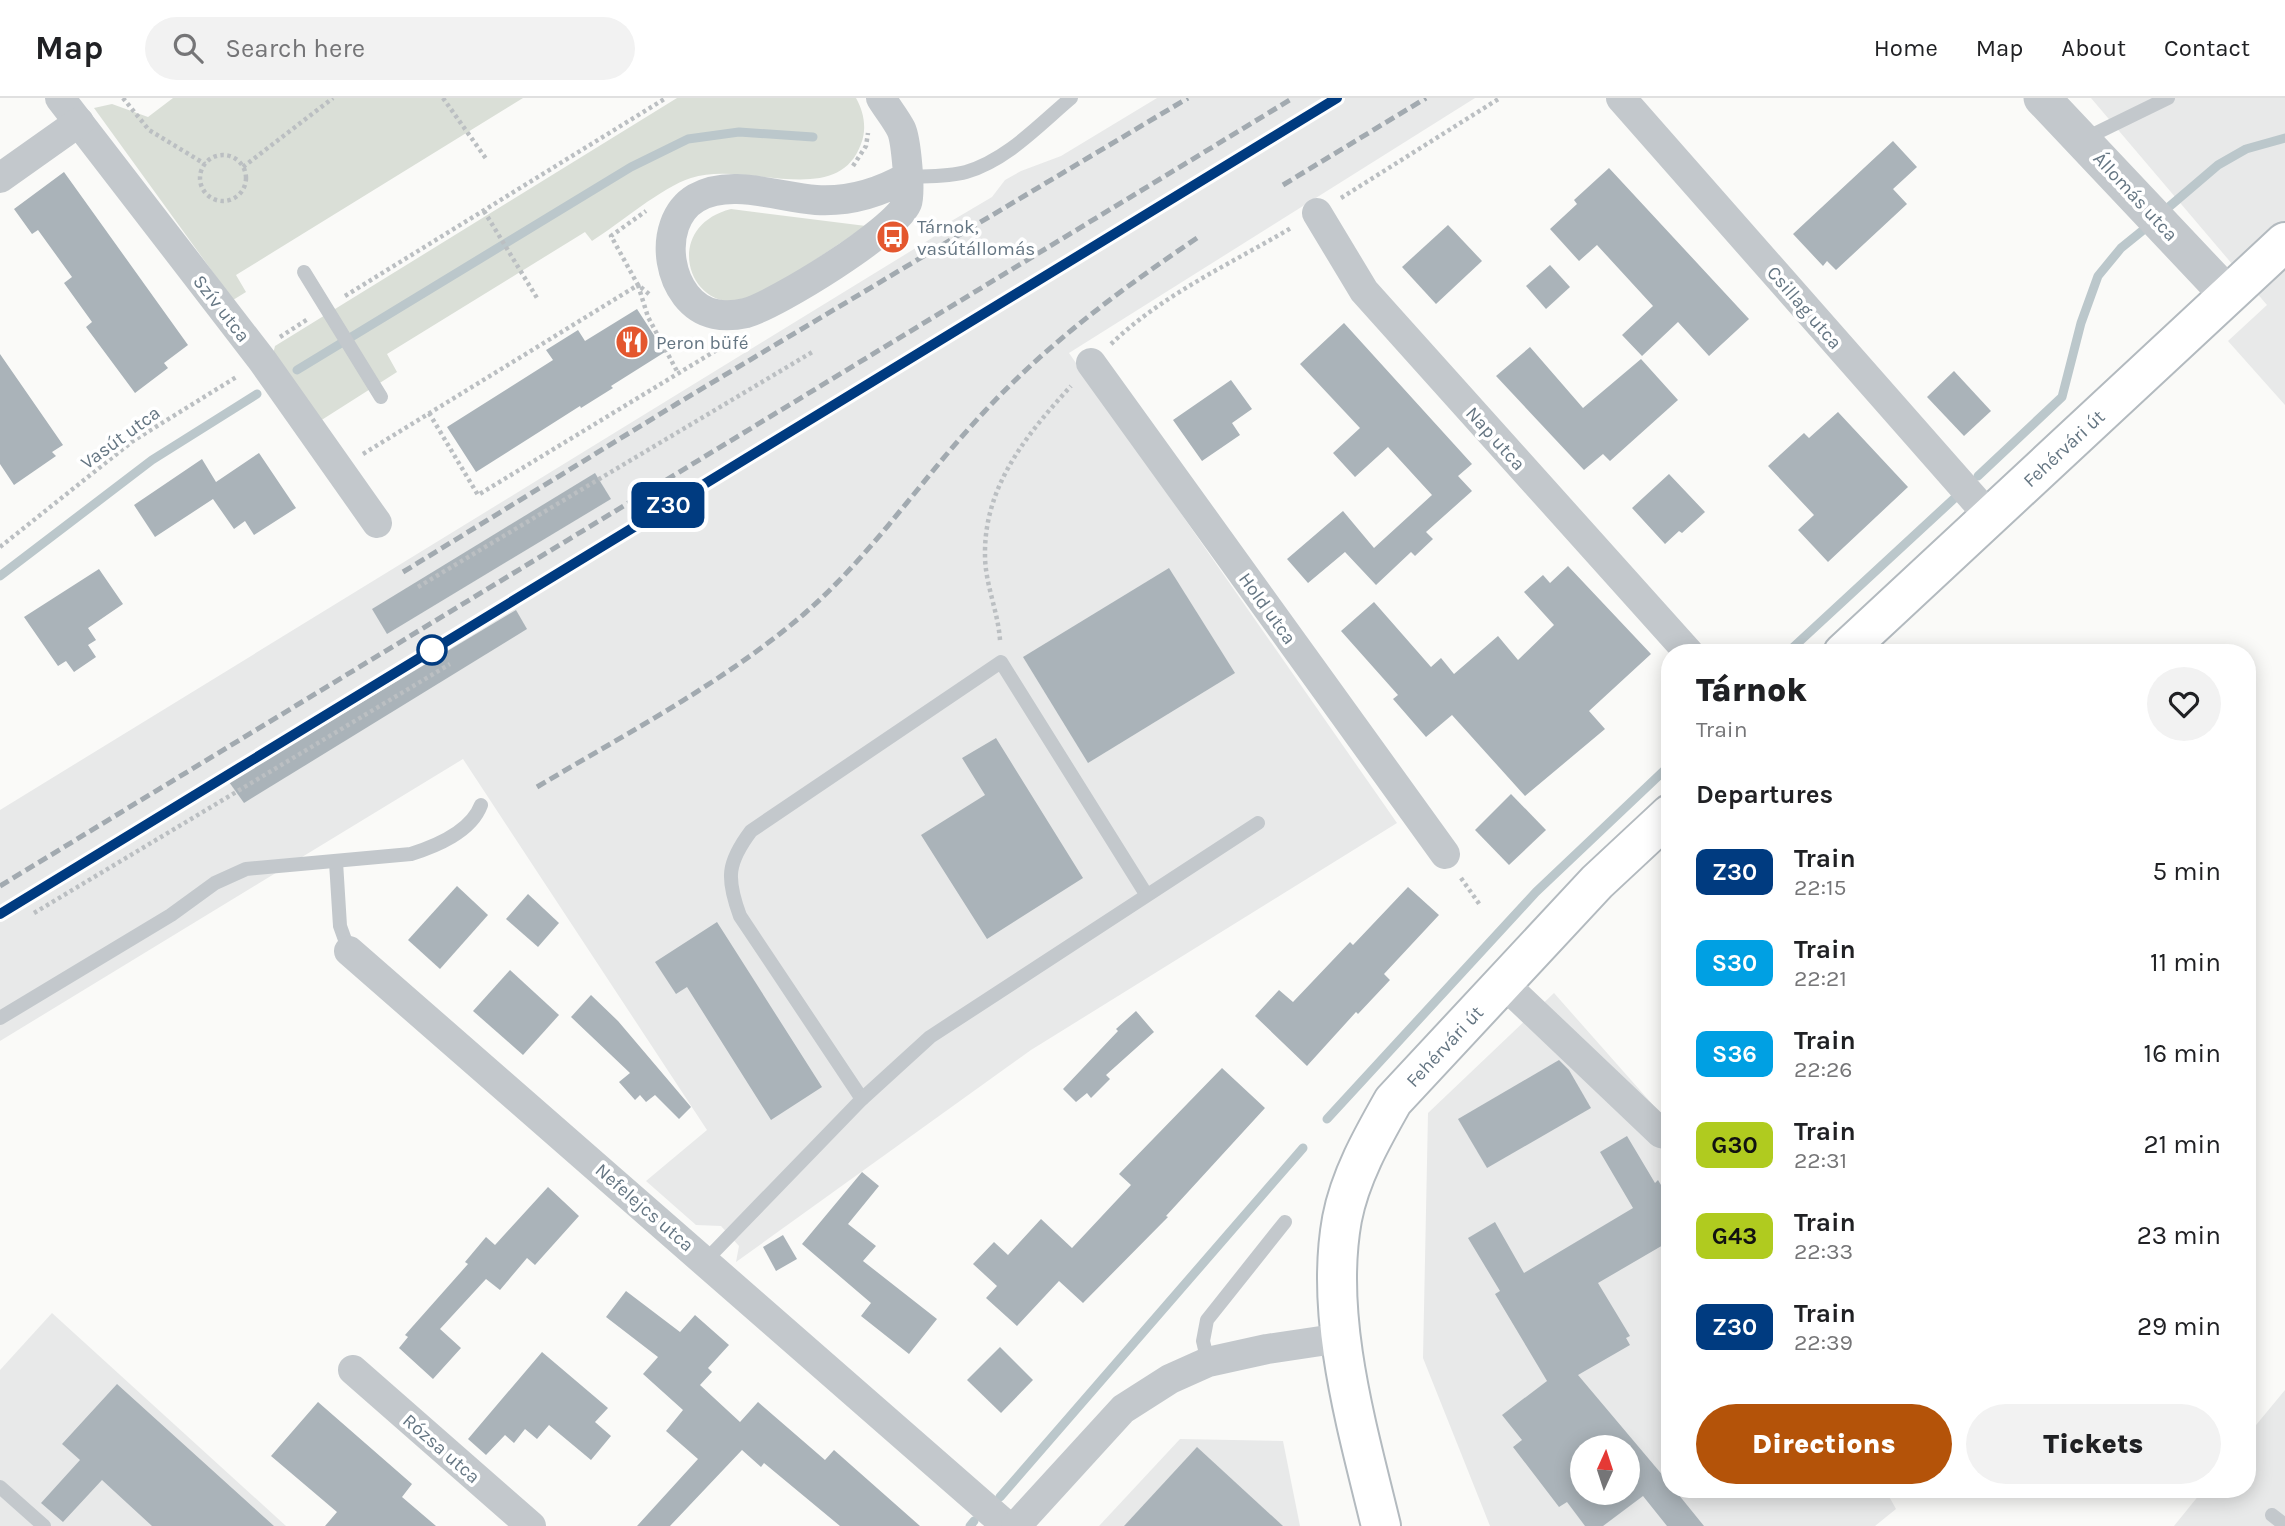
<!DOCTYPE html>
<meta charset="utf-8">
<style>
:root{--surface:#fff;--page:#f2f2f2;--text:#202124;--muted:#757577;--line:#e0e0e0;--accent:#b45309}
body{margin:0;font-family:Karla,sans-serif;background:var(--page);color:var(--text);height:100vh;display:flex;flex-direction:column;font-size:26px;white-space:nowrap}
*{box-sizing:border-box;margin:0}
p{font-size:23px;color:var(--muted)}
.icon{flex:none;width:38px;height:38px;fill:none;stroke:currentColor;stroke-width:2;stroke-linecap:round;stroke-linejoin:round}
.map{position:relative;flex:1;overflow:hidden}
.sheet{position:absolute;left:1661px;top:546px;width:595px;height:854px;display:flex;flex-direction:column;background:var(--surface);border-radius:28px;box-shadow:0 4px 18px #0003}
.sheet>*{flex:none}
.badge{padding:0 14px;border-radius:10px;font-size:24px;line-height:46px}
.needle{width:46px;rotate:3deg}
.controls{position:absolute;left:1570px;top:1337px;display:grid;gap:14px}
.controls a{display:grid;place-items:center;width:70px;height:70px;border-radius:50%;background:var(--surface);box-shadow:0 4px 18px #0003;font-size:35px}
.map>.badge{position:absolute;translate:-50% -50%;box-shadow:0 0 0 4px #fff}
h2{padding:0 35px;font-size:26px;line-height:63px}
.round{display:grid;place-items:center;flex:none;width:74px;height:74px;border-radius:37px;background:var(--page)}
.overview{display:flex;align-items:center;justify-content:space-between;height:119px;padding:0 35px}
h1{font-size:33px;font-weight:800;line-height:52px}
.cta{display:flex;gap:14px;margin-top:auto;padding:14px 35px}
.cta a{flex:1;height:80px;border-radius:42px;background:var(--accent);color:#fff;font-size:28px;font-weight:800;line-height:80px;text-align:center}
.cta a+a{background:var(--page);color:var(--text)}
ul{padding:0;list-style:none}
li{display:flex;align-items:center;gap:21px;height:91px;padding:0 35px}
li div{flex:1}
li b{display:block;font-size:26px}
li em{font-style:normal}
li .badge{min-width:77px;font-weight:700;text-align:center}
header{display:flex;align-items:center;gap:42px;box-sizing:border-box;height:98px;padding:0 35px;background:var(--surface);border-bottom:2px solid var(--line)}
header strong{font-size:33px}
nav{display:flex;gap:38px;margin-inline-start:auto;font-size:24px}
.search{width:490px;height:63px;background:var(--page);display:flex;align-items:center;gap:18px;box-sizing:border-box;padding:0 24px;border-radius:38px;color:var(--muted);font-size:26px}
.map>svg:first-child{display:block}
.built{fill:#e8e9e9;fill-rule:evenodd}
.green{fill:#dadfd7}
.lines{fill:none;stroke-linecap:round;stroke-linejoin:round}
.stream{stroke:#bbc7cb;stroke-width:9}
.building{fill:#aab3b9;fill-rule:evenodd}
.secondary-casing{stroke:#b3babf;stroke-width:42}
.path{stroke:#bbbfc2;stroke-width:4.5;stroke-dasharray:3.5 3.5;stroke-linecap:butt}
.service{stroke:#c3c8cc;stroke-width:14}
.minor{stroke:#c3c8cc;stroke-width:30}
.tertiary{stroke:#c3c8cc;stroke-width:37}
.secondary{stroke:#fff;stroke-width:38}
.rail{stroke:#a2aab0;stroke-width:5;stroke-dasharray:10 5;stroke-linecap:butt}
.line-casing{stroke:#fff;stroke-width:16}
.line{stroke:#003b80;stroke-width:10}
.stop-dot{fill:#fff;stroke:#003b80;stroke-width:3.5}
.labels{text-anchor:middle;stroke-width:7;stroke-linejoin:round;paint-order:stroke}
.street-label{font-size:19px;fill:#657683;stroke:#fff}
.poi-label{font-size:19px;fill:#657683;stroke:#fff;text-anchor:start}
</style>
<header>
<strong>Map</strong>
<div class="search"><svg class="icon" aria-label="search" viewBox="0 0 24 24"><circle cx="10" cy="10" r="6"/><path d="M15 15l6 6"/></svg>Search here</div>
<nav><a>Home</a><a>Map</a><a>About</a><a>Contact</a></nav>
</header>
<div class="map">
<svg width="2285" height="1428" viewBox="0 0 2285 1428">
<rect width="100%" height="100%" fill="#fafaf8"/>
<g class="built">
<path d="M1157 0H1475L1069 255 1397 725 1031 952 736 1164 739 1148 721 1128 696 1127 646 1083 707 1032 463 661 0 943V712L932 140 948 125 992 99 1005 82 1021 73 1061 58Z"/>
<path d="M2091 0H2285V307L2228 243 2267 207Z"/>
<path d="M1554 895 1669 1025 1670 1391H1885L1896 1411 1875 1428H1490L1423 1260 1428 1015ZM1582 1349H1628V1395H1582Z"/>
<path d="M52 1215 286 1428H0V1272Z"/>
<path d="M2285 1292V1428H2174L2204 1391H2247V1338Z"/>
<path d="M1180 1341 1283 1343 1300 1428H1099Z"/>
</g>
<g class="green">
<path d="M173 0H523L236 177 246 194 233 202 94 10 112 6 148 19Z"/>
<path d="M677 0H856C864 14 867 31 861 46 837 112 746 62 691 80 662 89 619 126 592 143L585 134 387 256 397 274 320 323 273 256 275 248Z"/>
<path d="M731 111 866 128C838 145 771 196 743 202 688 215 661 129 731 111Z"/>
</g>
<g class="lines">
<g class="stream">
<path d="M2170 108 2218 67 2246 51 2285 40"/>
<path d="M297 272 631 69 688 41 739 34 813 39"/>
<path d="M1978 378 2062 299 2081 225 2098 178 2121 150 2142 133"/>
<path d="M0 478 152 362 257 296"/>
<path d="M1787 555 1958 397"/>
<path d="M1327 1021 1536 794 1670 667"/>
<path d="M1000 1399 1303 1050"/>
<path d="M970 1428 974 1423"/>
</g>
</g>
<g class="building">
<path d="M1893 43 1917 69 1893 91 1907 106 1836 172 1827 163 1823 168 1793 136Z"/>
<path d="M1609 70 1749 221 1709 258 1678 224 1642 258 1622 237 1653 208 1597 147 1579 163 1550 131 1577 106 1574 102Z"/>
<path d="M64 74 188 247 164 265 168 270 135 295 86 229 92 224 64 185 72 179 38 132 32 136 14 111Z"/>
<path d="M1448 127 1482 163 1436 206 1402 169Z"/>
<path d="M1550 167 1570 189 1546 211 1526 188Z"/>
<path d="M637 211 665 254 611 288 613 290 581 310 580 308 476 374 447 329 553 262 546 252 578 232 585 243Z"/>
<path d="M1344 225 1472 366 1458 378 1472 393 1426 434 1433 441 1415 458 1411 454 1376 487 1345 454 1308 485 1287 461 1343 413 1374 450 1432 397 1388 349 1355 379 1333 355 1360 330 1300 266Z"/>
<path d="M1530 249 1583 310 1641 261 1678 302 1610 363 1603 356 1584 372 1496 278Z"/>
<path d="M0 256 63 347 52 354 56 358 14 387 0 366Z"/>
<path d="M1954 273 1991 313 1964 338 1927 299Z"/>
<path d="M1231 282 1252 311 1232 325 1240 337 1202 363 1173 322Z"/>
<path d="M1838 314 1908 389 1828 464 1798 432 1814 417 1768 368 1804 335 1809 340Z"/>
<path d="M259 355 296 410 254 437 245 423 234 431 213 401 155 439 134 407 202 361 216 384Z"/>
<path d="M595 375 611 401 387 536 372 511Z"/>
<path d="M1669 376 1705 414 1682 435 1679 433 1665 446 1632 410Z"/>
<path d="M1568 468 1651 556 1589 613 1605 631 1525 698 1452 617 1426 639 1393 601 1398 597 1341 533 1374 504 1431 569 1441 560 1454 576 1498 538 1518 562 1554 527 1524 494 1543 477 1550 485Z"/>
<path d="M1169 470 1235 575 1088 665 1023 559Z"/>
<path d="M99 471 123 506 88 530 96 542 88 547 96 559 74 574 66 563 58 568 24 519Z"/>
<path d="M516 512 527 531 244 705 229 684Z"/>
<path d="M996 640 1083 780 987 841 921 737 985 697 962 660Z"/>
<path d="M1511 696 1546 732 1509 767 1475 732Z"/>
<path d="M457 788 488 817 440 871 408 842Z"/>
<path d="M1408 789 1439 817 1384 876 1390 882 1358 916 1356 914 1307 968 1255 918 1279 892 1293 904 1350 844 1353 847Z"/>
<path d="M528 796 559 825 538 849 506 821Z"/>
<path d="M717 824 822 989 771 1022 687 889 676 896 655 864Z"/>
<path d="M510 872 559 917 523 957 473 913Z"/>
<path d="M591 897 618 923 691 1009 679 1021 655 997 646 1004 640 997 635 1002 619 984 630 975 571 919Z"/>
<path d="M1136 913 1154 934 1106 977 1110 981 1091 1000 1087 995 1076 1004 1063 991 1118 933 1116 931Z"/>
<path d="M1559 962 1569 972 1591 1010 1487 1070 1458 1021Z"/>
<path d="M1222 970 1265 1010 1166 1118 1168 1119 1083 1205 1059 1183 1017 1228 986 1200 997 1188 973 1166 994 1144 1008 1157 1041 1121 1072 1150 1131 1087 1119 1076Z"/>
<path d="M1627 1038 1655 1085 1658 1082 1670 1102V1143L1598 1185 1630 1238 1626 1240 1630 1247 1578 1277 1670 1386V1391H1674L1704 1428H1667L1643 1398 1603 1428H1585L1567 1404 1559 1409 1513 1349 1522 1342 1502 1317 1547 1283 1495 1196 1500 1193 1468 1140 1495 1124 1524 1175 1633 1110 1600 1054ZM1582 1349H1628V1395H1582Z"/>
<path d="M862 1074 879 1088 848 1126 876 1148 863 1163 937 1221 909 1256 861 1218 871 1205 802 1146Z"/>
<path d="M548 1089 579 1118 535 1167 527 1160 500 1192 486 1181 440 1231 461 1250 433 1281 399 1250 408 1239 405 1237 468 1166 465 1164 486 1139 495 1147Z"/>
<path d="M783 1137 797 1161 776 1173 763 1149Z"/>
<path d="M626 1193 680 1234 695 1217 729 1247 708 1270 712 1274 700 1287 740 1324 758 1304 825 1362 834 1352 920 1428H840L764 1365 761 1369 742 1352 670 1428H637L698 1361 666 1333 683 1312 643 1276 658 1259 606 1219Z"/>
<path d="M1000 1249 1033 1282 1001 1315 967 1282Z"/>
<path d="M542 1254 608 1310 595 1324 611 1338 591 1362 549 1327 537 1341 525 1331 514 1345 505 1337 486 1357 468 1341Z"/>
<path d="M117 1286 274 1428H152L102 1382 63 1424 41 1405 80 1362 62 1346Z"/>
<path d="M318 1304 412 1386 402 1399 436 1428H325L337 1414 271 1358Z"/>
<path d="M1197 1349 1283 1428H1124Z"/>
</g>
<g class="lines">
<defs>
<g id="secondary">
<path id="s1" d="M1843 555 2285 144"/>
<path id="s2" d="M1381 1428C1358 1332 1324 1220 1342 1121 1350 1079 1372 1040 1393 1003L1597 784 1670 716"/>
</g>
</defs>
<use href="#secondary" class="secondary-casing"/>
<g class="path">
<path d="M123 0 149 32 205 66"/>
<path d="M443 0 487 62"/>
<circle cx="223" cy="80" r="23"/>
<path d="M853 68 866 48 868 35"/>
<path d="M243 69 333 0"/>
<path d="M1341 100 1500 0"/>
<path d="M484 113 537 200"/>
<path d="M649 196 638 187 648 219 678 275"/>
<path d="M345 198 666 0"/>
<path d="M280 239 308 221"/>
<path d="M1111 246C1162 197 1230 166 1291 130"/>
<path d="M429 315 478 397 720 250 722 245"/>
<path d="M363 356 638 187 611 138 646 113"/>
<path d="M0 449 133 343 238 278"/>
<path d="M418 489 814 253"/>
<path d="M1000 542C998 513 985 486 985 457 984 388 1027 336 1071 288"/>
<path d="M1461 780 1480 807"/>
<path d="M34 815 450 566"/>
</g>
<g class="service">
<path d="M2084 41 2168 0"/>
<path d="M907 79C926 78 948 79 966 74 1007 62 1039 27 1071 0"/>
<path d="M304 174 381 299"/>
<path d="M336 764 340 828 349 853"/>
<path d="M0 920 171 817 215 785 246 771 411 756C436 748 471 734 481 707"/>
<path d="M862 1001 740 818C726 780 727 765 751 733L1001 564 1146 796"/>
<path d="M706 1162 862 1001 930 939 1258 725"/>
<path d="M1208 1264 1203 1243 1207 1222 1285 1124"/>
<path d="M0 1389 44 1428"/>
<path d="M2272 1417 2285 1427"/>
</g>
<g class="minor">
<path d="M60 0 262 262 377 425"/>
<path d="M881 0C887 10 896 21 901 31 906 41 911 95 907 105 896 133 777 206 746 215 737 217 724 218 715 216 667 206 654 125 696 100 730 80 778 99 816 102 848 104 879 95 907 79"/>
<path d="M1621 0 1989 418"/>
<path d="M0 80 79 24"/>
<path d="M1317 115 1364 193 1689 555"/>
<path d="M1091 265 1445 756"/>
<path d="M349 853 1007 1428"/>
<path d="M1501 883 1661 1035 1670 1037"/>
<path d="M353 1272 531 1428"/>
<path d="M1016 1428 1123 1311 1170 1281 1208 1264 1267 1251 1341 1240"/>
</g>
<path class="tertiary" d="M2042 0 2228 197"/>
<use href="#secondary" class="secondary"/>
<g class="rail">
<path d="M1283 87 1426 0"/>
<path d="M403 474 678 305 1188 0"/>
<path d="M537 689C627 635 723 585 804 516 873 456 922 380 984 314 1047 246 1120 192 1197 140"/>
<path d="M0 788 1293 0"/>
<path d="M0 816 1337 0"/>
</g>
</g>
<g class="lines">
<defs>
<path id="line" d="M0 816 1337 0"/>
</defs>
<use href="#line" class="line-casing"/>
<use href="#line" class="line"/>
</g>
<defs>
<symbol id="bus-disc" viewBox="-11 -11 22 22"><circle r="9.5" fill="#e4572e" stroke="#fff"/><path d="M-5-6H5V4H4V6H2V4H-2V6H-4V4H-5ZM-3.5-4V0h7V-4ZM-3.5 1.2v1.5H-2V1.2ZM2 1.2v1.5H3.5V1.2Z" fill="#fff"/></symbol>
<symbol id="restaurant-disc" viewBox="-11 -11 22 22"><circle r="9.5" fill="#e4572e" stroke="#fff"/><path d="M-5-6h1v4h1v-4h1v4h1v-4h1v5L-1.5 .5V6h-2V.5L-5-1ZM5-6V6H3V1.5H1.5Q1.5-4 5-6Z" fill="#fff"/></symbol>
</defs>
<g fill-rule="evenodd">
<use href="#bus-disc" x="874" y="120" width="38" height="38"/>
<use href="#restaurant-disc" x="613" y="225" width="38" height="38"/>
</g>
<circle class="stop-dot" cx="432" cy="552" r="14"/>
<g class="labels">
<g class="street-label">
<text transform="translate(2136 98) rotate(47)" y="7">Állomás utca</text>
<text transform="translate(1805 209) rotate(49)" y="7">Csillag utca</text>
<text transform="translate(222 210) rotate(52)" y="7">Szív utca</text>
<text transform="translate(120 339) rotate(-36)" y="7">Vasút utca</text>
<text transform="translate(1496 340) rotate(48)" y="7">Nap utca</text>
<text dy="7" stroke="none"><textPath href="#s1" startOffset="301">Fehérvári út</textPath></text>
<text transform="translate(1268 510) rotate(54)" y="7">Hold utca</text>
<text dy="7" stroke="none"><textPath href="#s2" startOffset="516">Fehérvári út</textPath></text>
<text transform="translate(645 1109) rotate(41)" y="7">Nefelejcs utca</text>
<text transform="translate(442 1350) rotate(41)" y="7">Rózsa utca</text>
</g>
<g class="poi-label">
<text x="917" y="135">Tárnok,<tspan x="917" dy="22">vasútállomás</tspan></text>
<text x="656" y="251">Peron büfé</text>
</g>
</g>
</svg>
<div class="controls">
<a><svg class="needle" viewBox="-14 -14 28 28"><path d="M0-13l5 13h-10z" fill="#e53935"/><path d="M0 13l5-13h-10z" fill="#757577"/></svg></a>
</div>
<b class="badge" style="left:668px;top:407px;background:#003b80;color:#fff">Z30</b>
<section class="sheet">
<div class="overview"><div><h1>Tárnok</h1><p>Train</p></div><a class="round"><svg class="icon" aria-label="heart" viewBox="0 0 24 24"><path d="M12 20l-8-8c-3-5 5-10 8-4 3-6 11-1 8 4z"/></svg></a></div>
<h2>Departures</h2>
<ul>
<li><span class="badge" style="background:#003b80;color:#fff">Z30</span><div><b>Train</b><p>22:15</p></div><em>5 min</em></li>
<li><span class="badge" style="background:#00a0e3;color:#fff">S30</span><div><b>Train</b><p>22:21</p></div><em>11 min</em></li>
<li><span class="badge" style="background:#00a0e3;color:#fff">S36</span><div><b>Train</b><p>22:26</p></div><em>16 min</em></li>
<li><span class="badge" style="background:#b0cb1f;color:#111">G30</span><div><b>Train</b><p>22:31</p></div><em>21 min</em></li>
<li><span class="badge" style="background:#b0cb1f;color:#111">G43</span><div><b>Train</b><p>22:33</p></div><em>23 min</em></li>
<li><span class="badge" style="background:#003b80;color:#fff">Z30</span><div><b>Train</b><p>22:39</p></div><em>29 min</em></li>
</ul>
<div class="cta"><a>Directions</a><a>Tickets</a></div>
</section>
</div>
